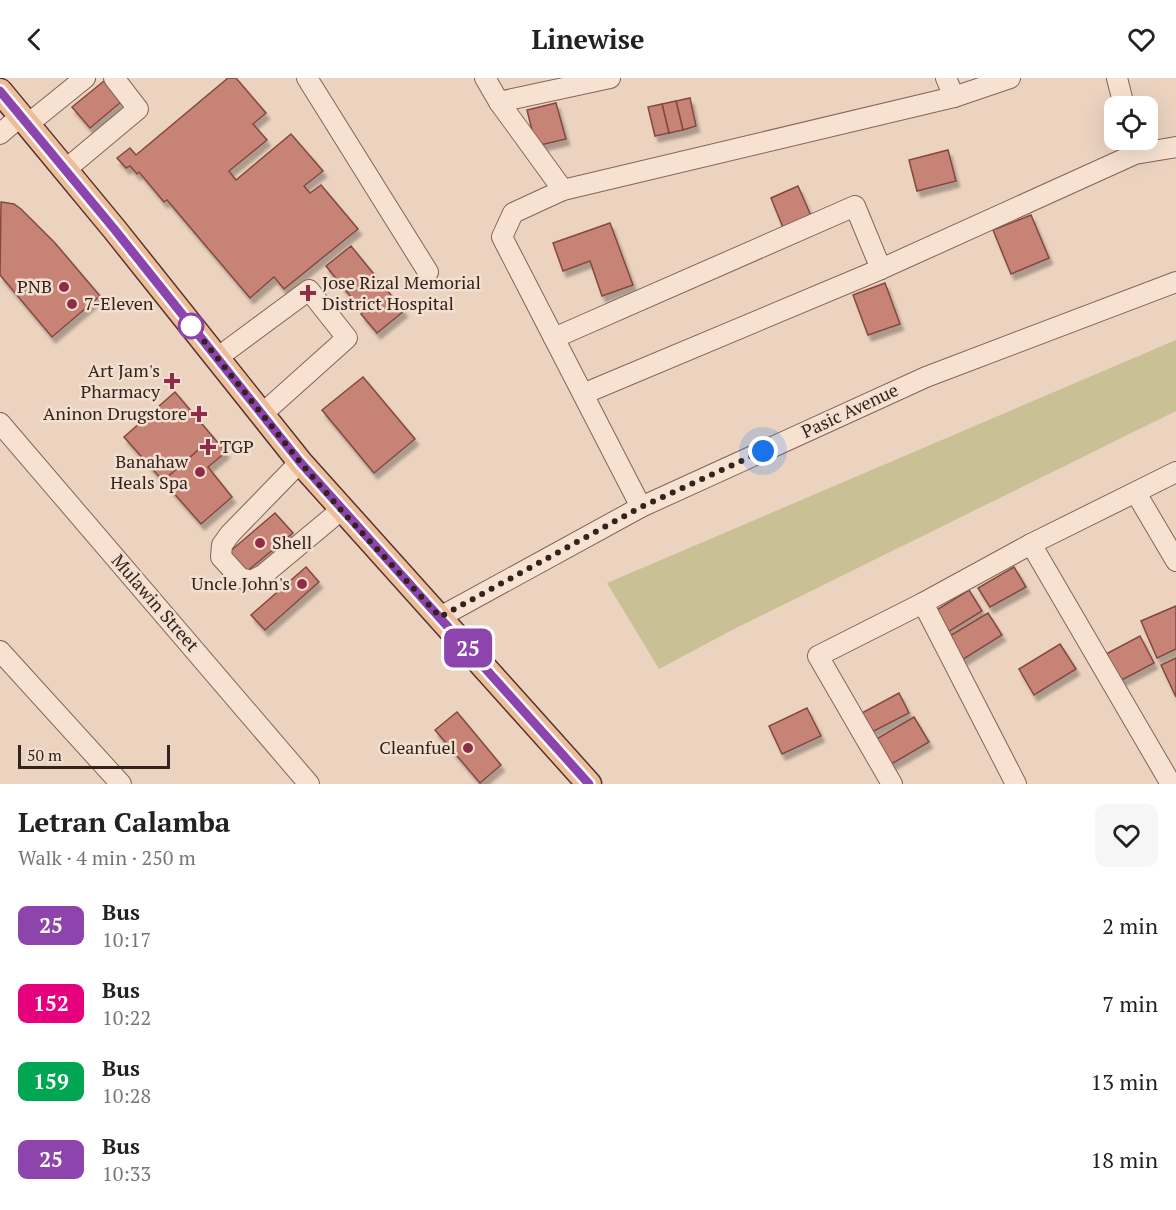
<!DOCTYPE html>
<meta charset="utf-8">
<style>
:root{--surface:#fff;--page:#f6f6f6;--text:#222;--muted:#767676}
body{margin:0;font-family:"PT Serif",serif;background:var(--page);color:var(--text);height:100vh;display:flex;flex-direction:column;font-size:22px;white-space:nowrap}
*{box-sizing:border-box;margin:0}
p{font-size:20px;color:var(--muted)}
.icon{flex:none;width:33px;height:33px;fill:none;stroke:currentColor;stroke-width:2;stroke-linecap:round;stroke-linejoin:round}
.map{position:relative;height:706px;overflow:hidden}
.panel{display:flex;flex-direction:column;background:var(--surface);flex:1}
.panel>*{flex:none}
.badge{padding:0 12px;border-radius:9px;font-size:21px;line-height:39px}
.fabs{position:absolute;left:1104px;top:18px;display:grid;gap:12px}
.fabs a{display:grid;place-items:center;width:54px;height:54px;border-radius:12px;background:var(--surface);box-shadow:0 6px 24px #0002;font-size:30px}
.scale{position:absolute;left:18px;bottom:15px;width:152px;box-sizing:border-box;padding-left:6px;border:3px solid #34221d;border-top:0;font-size:16px;line-height:21px;white-space:nowrap;color:#34221d;-webkit-text-stroke:4px #f3dfcf;paint-order:stroke}
.you{position:absolute;width:30px;height:30px;margin:-15px;border:4px solid #fff;border-radius:50%;background:#1a73e8;box-shadow:0 0 0 9px #1a73e833}
.map>.badge{position:absolute;translate:-50% -50%;box-shadow:0 0 0 3px #fff}
.round{display:grid;place-items:center;flex:none;width:63px;height:63px;border-radius:12px;background:var(--page)}
.summary{display:flex;align-items:center;justify-content:space-between;height:102px;padding:0 18px}
h1{font-size:28px;font-weight:700;line-height:45px}
ul{padding:0;list-style:none}
li{display:flex;align-items:center;gap:18px;height:78px;padding:0 18px}
li div{flex:1}
li b{display:block;font-size:22px}
li em{font-style:normal}
li .badge{min-width:66px;font-weight:700;text-align:center}
header{display:flex;justify-content:space-between;align-items:center;height:78px;padding:0 18px;background:var(--surface);font-size:27px;font-weight:700}
.map>svg:first-child{display:block}
.green{fill:#c9c195}
.building{fill:#c88377;stroke:#824840;stroke-width:1.5;filter:url(#shadow)}
.lines{fill:none;stroke-linecap:round;stroke-linejoin:round}
.minor-casing{stroke:#836459;stroke-width:22}
.major-casing{stroke:#51342d;stroke-width:27}
.minor{stroke:#f7e2d2;stroke-width:20}
.major{stroke:#eebc98;stroke-width:24}
.line-casing{stroke:#fff;stroke-width:14}
.line{stroke:#8e44ad;stroke-width:9}
.walk{stroke:#34221d;stroke-width:6;stroke-dasharray:0 10.8}
.poi-dot{fill:#902c48;stroke:#f3dfcf;stroke-width:2}
.stop-dot{fill:#fff;stroke:#8e44ad;stroke-width:3}
.labels{text-anchor:middle;stroke-width:5;stroke-linejoin:round;paint-order:stroke}
.poi-label{font-size:18px;fill:#34221d;stroke:#f3dfcf;text-anchor:end}
.street-label{font-size:18px;fill:#34221d;stroke:#f3dfcf}
</style>
<header><svg class="icon" aria-label="back" viewBox="0 0 24 24"><path d="M15 5l-7 7 7 7"/></svg>Linewise<svg class="icon" aria-label="heart" viewBox="0 0 24 24"><path d="M12 20l-8-8c-3-5 5-10 8-4 3-6 11-1 8 4z"/></svg></header>
<div class="map">
<svg width="1176" height="706" viewBox="0 0 1176 706">
<defs>
<filter id="shadow"><feDropShadow dx="3.5" dy="6" stdDeviation="1.5" flood-color="#0004"/></filter>
</defs>
<rect width="100%" height="100%" fill="#ebd3c0"/>
<path class="green" d="M1176 262V333L734 551 659 591 607 505Z"/>
<g class="building">
<path d="M228 0H236L266 35 253 46 267 62 229 93 236 102 291 56 323 93 304 108 310 115 321 107 358 151 284 211 274 199 250 220 167 122 164 124 139 94 137 96 130 88 126 90 117 80 130 70 136 77Z"/>
<path d="M104 3 121 24 90 50 72 29Z"/>
<path d="M690 20 696 48 683 52 676 23Z"/>
<path d="M676 23 683 52 669 55 662 26Z"/>
<path d="M556 25 566 61 536 68 527 32Z"/>
<path d="M662 26 669 55 655 58 648 29Z"/>
<path d="M948 72 956 103 917 113 909 82Z"/>
<path d="M798 108 812 140 784 152 771 120Z"/>
<path d="M1 124 14 126 21 131 55 165 100 218 52 259 0 197Z"/>
<path d="M1031 137 1049 180 1011 196 993 152Z"/>
<path d="M610 145 633 207 602 218 590 183 563 193 553 165Z"/>
<path d="M351 168 404 233 377 255 361 236 363 234 326 188Z"/>
<path d="M885 205 900 246 868 257 853 217Z"/>
<path d="M363 299 415 361 374 395 322 332Z"/>
<path d="M175 314 213 359 163 403 124 359Z"/>
<path d="M213 359 226 374 208 389 232 419 201 446 163 403Z"/>
<path d="M275 435 293 455 245 495 228 475Z"/>
<path d="M306 489 319 504 265 552 251 537Z"/>
<path d="M1014 489 1026 509 990 529 978 510Z"/>
<path d="M969 512 982 533 948 554 935 533Z"/>
<path d="M1176 528V571L1157 580 1141 543Z"/>
<path d="M988 535 1002 557 962 582 948 559Z"/>
<path d="M1140 558 1154 585 1120 603 1106 576Z"/>
<path d="M1060 566 1076 591 1034 617 1019 591Z"/>
<path d="M1176 580V619L1161 587Z"/>
<path d="M899 615 909 635 870 655 860 636Z"/>
<path d="M807 630 821 658 782 676 769 648Z"/>
<path d="M457 634 501 687 480 705 435 652Z"/>
<path d="M914 639 929 664 888 688 873 663Z"/>
</g>
<g class="lines">
<defs>
<g id="minor">
<path d="M307 0 428 194"/>
<path d="M485 0 499 24 563 112"/>
<path d="M946 0 954 19"/>
<path d="M1117 0 1124 28"/>
<path d="M499 24 610 0"/>
<path d="M28 46 85 0"/>
<path d="M0 56 21 38"/>
<path d="M65 92 138 31 114 0"/>
<path d="M554 260 855 128 881 191"/>
<path d="M217 280 309 212 347 260 261 337"/>
<path d="M583 316 881 191 1135 76 1176 69"/>
<path d="M0 345 309 706"/>
<path d="M300 384 230 456 222 467 221 479 240 500 251 503 263 497 341 432"/>
<path d="M1136 415 1176 483"/>
<path d="M641 429 502 159 513 135 563 112 954 19 1010 0"/>
<path d="M1031 466 1171 706"/>
<path d="M923 525 1016 706"/>
<path d="M440 539 641 429 926 299 1176 204"/>
<path d="M0 573 121 706"/>
<path d="M892 706 818 578 923 525 1031 466 1176 394"/>
</g>
<path id="major" d="M0 13 115 152 300 384 589 706"/>
</defs>
<use href="#minor" class="minor-casing"/>
<use href="#major" class="major-casing"/>
<use href="#minor" class="minor"/>
<use href="#major" class="major"/>
</g>
<g class="lines">
<defs>
<path id="line" d="M0 13 115 152 300 384 589 706"/>
</defs>
<use href="#line" class="line-casing"/>
<use href="#line" class="line"/>
<path class="walk" d="M191 248 188 243 300 384 341 432 440 539 641 429 763 373"/>
</g>
<g class="poi-dot">
<circle cx="64" cy="209" r="6"/>
<path d="M305 206h6v6h6v6h-6v6h-6v-6h-6v-6h6z"/>
<circle cx="72" cy="226" r="6"/>
<path d="M169 294h6v6h6v6h-6v6h-6v-6h-6v-6h6z"/>
<path d="M196 327h6v6h6v6h-6v6h-6v-6h-6v-6h6z"/>
<path d="M205 360h6v6h6v6h-6v6h-6v-6h-6v-6h6z"/>
<circle cx="200" cy="394" r="6"/>
<circle cx="260" cy="465" r="6"/>
<circle cx="302" cy="506" r="6"/>
<circle cx="468" cy="670" r="6"/>
</g>
<circle class="stop-dot" cx="191" cy="248" r="12"/>
<g class="labels">
<g class="poi-label">
<text x="322" y="211" text-anchor="start">Jose Rizal Memorial<tspan x="322" dy="21">District Hospital</tspan></text>
<text x="52" y="215">PNB</text>
<text x="84" y="232" text-anchor="start">7-Eleven</text>
<text x="160" y="299">Art Jam's<tspan x="160" dy="21">Pharmacy</tspan></text>
<text x="187" y="342">Aninon Drugstore</text>
<text x="220" y="375" text-anchor="start">TGP</text>
<text x="188" y="390">Banahaw<tspan x="188" dy="21">Heals Spa</tspan></text>
<text x="272" y="471" text-anchor="start">Shell</text>
<text x="290" y="512">Uncle John's</text>
<text x="456" y="676">Cleanfuel</text>
</g>
<g class="street-label">
<text transform="translate(850 333) rotate(-25)" y="6">Pasic Avenue</text>
<text transform="translate(155 525) rotate(49)" y="6">Mulawin Street</text>
</g>
</g>
</svg>
<div class="fabs">
<a><svg class="icon" aria-label="locate" viewBox="0 0 24 24"><circle cx="12" cy="12" r="6"/><path d="M12 2v4M12 18v4M2 12h4M18 12h4"/></svg></a>
</div>
<div class="scale">50 m</div>
<div class="you" style="left:763px;top:373px"></div>
<b class="badge" style="left:468px;top:570px;background:#8e44ad;color:#fff">25</b>
</div>
<section class="panel">
<div class="summary"><div><h1>Letran Calamba</h1><p>Walk · 4 min · 250 m</p></div><a class="round"><svg class="icon" aria-label="heart" viewBox="0 0 24 24"><path d="M12 20l-8-8c-3-5 5-10 8-4 3-6 11-1 8 4z"/></svg></a></div>
<ul>
<li><span class="badge" style="background:#8e44ad;color:#fff">25</span><div><b>Bus</b><p>10:17</p></div><em>2 min</em></li>
<li><span class="badge" style="background:#e6007e;color:#fff">152</span><div><b>Bus</b><p>10:22</p></div><em>7 min</em></li>
<li><span class="badge" style="background:#00a651;color:#fff">159</span><div><b>Bus</b><p>10:28</p></div><em>13 min</em></li>
<li><span class="badge" style="background:#8e44ad;color:#fff">25</span><div><b>Bus</b><p>10:33</p></div><em>18 min</em></li>
</ul>
</section>
